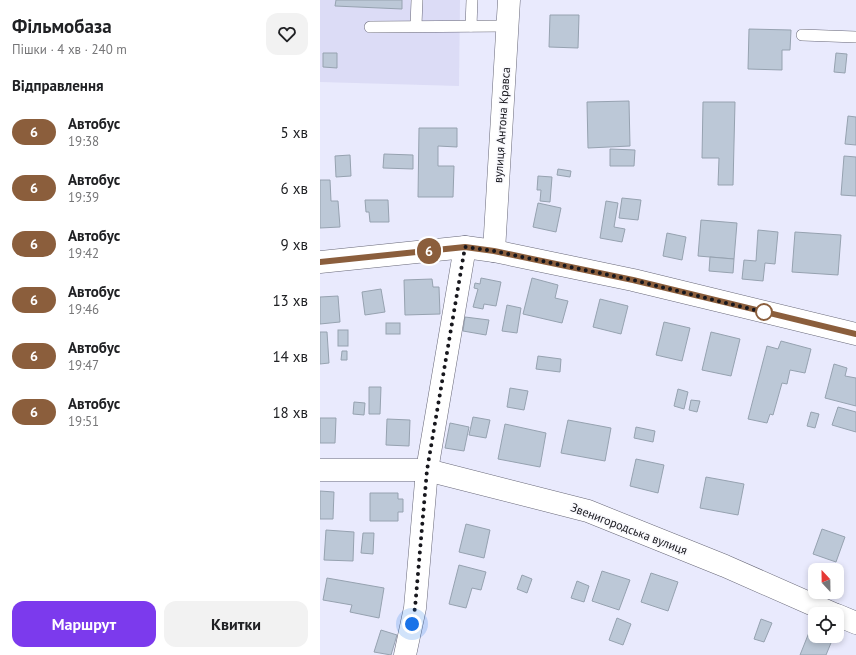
<!DOCTYPE html>
<html lang="uk">
<meta charset="utf-8">
<style>
:root{--surface:#fff;--page:#f2f2f2;--text:#202124;--muted:#757577;--accent:#7c3aed}
body{margin:0;font-family:"PT Sans",sans-serif;background:var(--page);color:var(--text);height:100vh;display:flex;flex-direction:column;font-size:15px;white-space:nowrap}
*{box-sizing:border-box;margin:0}
p{font-size:13px;color:var(--muted)}
.icon{flex:none;width:22px;height:22px;fill:none;stroke:currentColor;stroke-width:2;stroke-linecap:round;stroke-linejoin:round}
.map{position:relative;flex:1;overflow:hidden}
.panel{display:flex;flex-direction:column;background:var(--surface);width:320px}
.panel>*{flex:none}
.badge{padding:0 8px;border-radius:13px;font-size:14px;line-height:26px}
.needle{width:26px;rotate:338deg}
.fabs{position:absolute;left:488px;top:563px;display:grid;gap:8px}
.fabs a{display:grid;place-items:center;width:36px;height:36px;border-radius:8px;background:var(--surface);box-shadow:0 2px 6px #0003;font-size:20px}
.you{position:absolute;width:20px;height:20px;margin:-10px;border:3px solid #fff;border-radius:50%;background:#1a73e8;box-shadow:0 0 0 6px #1a73e833}
.map>.badge{position:absolute;translate:-50% -50%;box-shadow:0 0 0 2px #fff}
h2{padding:0 12px;font-size:15px;line-height:36px}
.round{display:grid;place-items:center;flex:none;width:42px;height:42px;border-radius:12px;background:var(--page)}
.headline{display:flex;align-items:center;justify-content:space-between;height:68px;padding:0 12px}
h1{font-size:19px;font-weight:700;line-height:30px}
.primary-button{display:flex;gap:8px;margin-top:auto;padding:8px 12px}
.primary-button a{flex:1;height:46px;border-radius:12px;background:var(--accent);color:#fff;font-size:16px;font-weight:700;line-height:46px;text-align:center}
.primary-button a+a{background:var(--page);color:var(--text)}
ul{padding:0;list-style:none}
li{display:flex;align-items:center;gap:12px;height:56px;padding:0 12px}
li div{flex:1}
li b{display:block;font-size:15px}
li em{font-style:normal}
li .badge{min-width:44px;font-weight:700;text-align:center}
main{display:flex;flex:1;min-height:0}
.map>svg:first-child{display:block}
.built{fill:#dcdcf6}
.building{fill:#bcc8d7;stroke:#96a2b0}
.lines{fill:none;stroke-linecap:round;stroke-linejoin:round}
.service-casing{stroke:#686878;stroke-width:12}
.minor-casing{stroke:#686878;stroke-width:23}
.tertiary-casing{stroke:#686878;stroke-width:23}
.service{stroke:#fff;stroke-width:11}
.minor{stroke:#fff;stroke-width:22}
.tertiary{stroke:#fff;stroke-width:22}
.line-casing{stroke:#fff;stroke-width:9}
.line{stroke:#8b5e3c;stroke-width:6}
.walk{stroke:#17171d;stroke-width:4;stroke-dasharray:0 7.2}
.stop-dot{fill:#fff;stroke:#8b5e3c;stroke-width:2}
.labels{text-anchor:middle;stroke-width:3;stroke-linejoin:round;paint-order:stroke}
.street-label{font-size:12px;fill:#17171d;stroke:#f9f9fd}
</style>
<main>
<section class="panel">
<div class="headline"><div><h1>Фільмобаза</h1><p>Пішки · 4 хв · 240 m</p></div><a class="round"><svg class="icon" aria-label="heart" viewBox="0 0 24 24"><path d="M12 20l-8-8c-3-5 5-10 8-4 3-6 11-1 8 4z"/></svg></a></div>
<h2>Відправлення</h2>
<ul>
<li><span class="badge" style="background:#8b5e3c;color:#fff">6</span><div><b>Автобус</b><p>19:38</p></div><em>5 хв</em></li>
<li><span class="badge" style="background:#8b5e3c;color:#fff">6</span><div><b>Автобус</b><p>19:39</p></div><em>6 хв</em></li>
<li><span class="badge" style="background:#8b5e3c;color:#fff">6</span><div><b>Автобус</b><p>19:42</p></div><em>9 хв</em></li>
<li><span class="badge" style="background:#8b5e3c;color:#fff">6</span><div><b>Автобус</b><p>19:46</p></div><em>13 хв</em></li>
<li><span class="badge" style="background:#8b5e3c;color:#fff">6</span><div><b>Автобус</b><p>19:47</p></div><em>14 хв</em></li>
<li><span class="badge" style="background:#8b5e3c;color:#fff">6</span><div><b>Автобус</b><p>19:51</p></div><em>18 хв</em></li>
</ul>
<div class="primary-button"><a>Маршрут</a><a>Квитки</a></div>
</section>
<div class="map">
<svg width="536" height="655" viewBox="0 0 536 655">
<rect width="100%" height="100%" fill="#e9eafd"/>
<path class="built" d="M0 0H140L139 86 0 82Z"/>
<g class="building">
<path d="M16 0H82V9L15 6Z"/>
<path d="M230 15H259L258 48 229 47Z"/>
<path d="M429 29 471 30 470 50H462V70L428 69Z"/>
<path d="M3 53H17V68L3 67Z"/>
<path d="M516 53 527 54 525 73 514 72Z"/>
<path d="M309 101 310 146 268 148 267 102Z"/>
<path d="M383 102H415L413 185H398L399 158H382Z"/>
<path d="M528 116 536 117V145L525 144Z"/>
<path d="M99 128H137V147L118 146V166H134L133 197H98Z"/>
<path d="M290 149 315 150 314 166H290Z"/>
<path d="M64 154 93 155V169L63 168Z"/>
<path d="M30 155 31 176 16 177 15 156Z"/>
<path d="M524 156 536 157V196L521 195Z"/>
<path d="M238 169 251 171 250 177 237 175Z"/>
<path d="M218 176 232 177 230 202 220 201 221 190H217Z"/>
<path d="M0 180H10L11 201H18L20 227 0 228Z"/>
<path d="M302 198 321 200 318 220 299 218Z"/>
<path d="M45 200H68L69 222H50L49 212H46Z"/>
<path d="M286 201 298 203 294 227 305 229 302 242 280 238Z"/>
<path d="M218 203 241 208 236 232 213 227Z"/>
<path d="M381 220 417 223 414 259 378 256Z"/>
<path d="M438 230 458 232 455 264 445 263 443 281 422 279 424 260 436 261Z"/>
<path d="M475 232 521 235 518 275 472 272Z"/>
<path d="M347 233 366 237 362 260 343 256Z"/>
<path d="M390 257 414 259 413 273 389 271Z"/>
<path d="M161 278 181 282 176 306 164 304 163 309 153 307 158 289 154 288 155 283 160 284Z"/>
<path d="M212 278 238 285 235 298 248 301 242 323 203 314Z"/>
<path d="M112 279 113 287H119L120 314 85 315 84 280Z"/>
<path d="M61 289 65 312 45 315 42 292Z"/>
<path d="M18 296 20 322 0 324V297Z"/>
<path d="M280 299 308 306 301 334 273 327Z"/>
<path d="M187 305 201 308 197 333 182 331Z"/>
<path d="M145 317 169 320 166 335 143 331Z"/>
<path d="M344 322 370 328 362 361 336 355Z"/>
<rect x="66" y="323" width="14" height="11"/>
<rect x="18" y="330" width="10" height="16"/>
<path d="M0 332H7L9 363 0 364Z"/>
<path d="M391 332 420 339 411 376 382 370Z"/>
<path d="M461 341 491 349 485 373 470 370 467 384 462 383 453 415 450 414 447 423 428 419 447 346 458 349Z"/>
<path d="M22 351H27V360H21Z"/>
<path d="M218 356 241 359 240 372 216 369Z"/>
<path d="M514 364 527 368 525 376 536 378V406L505 398Z"/>
<path d="M49 387H61L60 414H49Z"/>
<path d="M190 388 208 391 204 410 187 407Z"/>
<path d="M358 389 368 392 364 409 354 406Z"/>
<path d="M371 400 380 401 377 412 369 410Z"/>
<path d="M34 402 45 403 44 415 33 414Z"/>
<path d="M518 407 536 412V432L512 425Z"/>
<path d="M491 412 499 414 495 428 487 426Z"/>
<path d="M153 417 170 420 166 438 149 435Z"/>
<path d="M0 418H16L15 443H0Z"/>
<path d="M67 419 90 420 89 446 66 445Z"/>
<path d="M248 420 291 428 285 461 241 453Z"/>
<path d="M130 423 149 427 144 451 125 448Z"/>
<path d="M185 424 226 433 220 467 178 459Z"/>
<path d="M316 427 335 431 333 442 314 438Z"/>
<path d="M316 459 344 465 338 493 310 486Z"/>
<path d="M386 477 424 484 418 515 380 508Z"/>
<path d="M0 491 14 492 13 519H0Z"/>
<path d="M50 493H78V499H83V512H78V521H50Z"/>
<path d="M146 524 170 530 164 558 139 552Z"/>
<path d="M502 529 525 537 516 562 493 554Z"/>
<path d="M6 530 34 532 33 561 4 560Z"/>
<path d="M43 533H54L53 554 41 553Z"/>
<path d="M139 565 166 572 161 590 152 588 146 608 129 604Z"/>
<path d="M282 571 310 580 299 610 272 601Z"/>
<path d="M331 573 358 582 348 611 321 602Z"/>
<path d="M202 575 212 579 207 593 197 589Z"/>
<path d="M7 578 64 588 59 618 30 612 32 605 3 600Z"/>
<path d="M257 581 269 586 264 602 251 598Z"/>
<path d="M297 618 311 624 303 645 289 640Z"/>
<path d="M441 619 452 623 444 642 434 639Z"/>
<path d="M61 630 77 635 71 655 54 652Z"/>
<path d="M490 630 495 632V636H506L513 638 506 655H480Z"/>
</g>
<g class="lines">
<defs>
<g id="service">
<path d="M96 25 97 0"/>
<path d="M151 26 152 0"/>
<path d="M50 27 188 26"/>
<path d="M482 35 536 37"/>
</g>
<g id="minor">
<path d="M174 251 189 0"/>
<path d="M0 470H107L268 511 405 566 514 614"/>
<path d="M517 615 536 623"/>
<path d="M85 655 95 608 107 470 145 247"/>
</g>
<path id="tertiary" d="M0 262 145 247 174 251 313 280 536 334"/>
</defs>
<use href="#service" class="service-casing"/>
<use href="#minor" class="minor-casing"/>
<use href="#tertiary" class="tertiary-casing"/>
<use href="#service" class="service"/>
<use href="#minor" class="minor"/>
<use href="#tertiary" class="tertiary"/>
</g>
<g class="lines">
<defs>
<path id="line" d="M0 262 145 247 174 251 313 280 536 334"/>
</defs>
<use href="#line" class="line-casing"/>
<use href="#line" class="line"/>
<path class="walk" d="M92 624 95 608 107 470 145 247 174 251 313 280 447 313 444 312"/>
</g>
<circle class="stop-dot" cx="444" cy="312" r="8"/>
<g class="labels">
<g class="street-label">
<text transform="translate(182 125) rotate(-86)" y="4">вулиця Антона Кравса</text>
<text transform="translate(309 529) rotate(21)" y="4">Звенигородська вулиця</text>
</g>
</g>
</svg>
<div class="fabs">
<a><svg class="needle" viewBox="-14 -14 28 28"><path d="M0-13l5 13h-10z" fill="#e53935"/><path d="M0 13l5-13h-10z" fill="#757577"/></svg></a>
<a><svg class="icon" aria-label="locate" viewBox="0 0 24 24"><circle cx="12" cy="12" r="6"/><path d="M12 2v4M12 18v4M2 12h4M18 12h4"/></svg></a>
</div>
<div class="you" style="left:92px;top:624px"></div>
<b class="badge" style="left:109px;top:251px;background:#8b5e3c;color:#fff">6</b>
</div>
</main>
